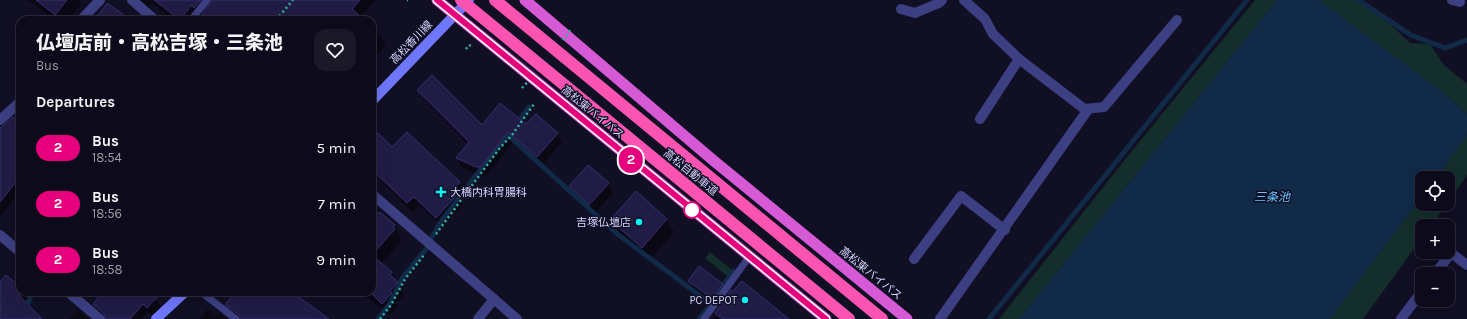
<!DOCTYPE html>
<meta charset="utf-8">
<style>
:root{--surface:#0d0b1b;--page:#1b1928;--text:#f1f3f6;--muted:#9a9ba3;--line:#2d2b3a}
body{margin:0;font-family:Karla,"Noto Sans JP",sans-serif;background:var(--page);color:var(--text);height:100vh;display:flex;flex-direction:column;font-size:15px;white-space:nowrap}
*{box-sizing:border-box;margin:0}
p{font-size:13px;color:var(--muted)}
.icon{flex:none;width:22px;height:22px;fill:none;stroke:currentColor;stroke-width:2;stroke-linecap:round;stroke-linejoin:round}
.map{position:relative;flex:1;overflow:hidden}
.sheet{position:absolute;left:16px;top:16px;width:360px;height:280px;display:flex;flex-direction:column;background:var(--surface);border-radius:12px;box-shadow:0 4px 16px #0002,0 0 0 1px var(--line)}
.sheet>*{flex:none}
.badge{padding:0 8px;border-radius:13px;font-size:14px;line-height:26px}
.tools{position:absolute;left:1415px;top:171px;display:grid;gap:8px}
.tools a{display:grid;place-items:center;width:40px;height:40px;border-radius:8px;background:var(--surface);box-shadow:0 4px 16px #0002,0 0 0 1px var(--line);font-size:20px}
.map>.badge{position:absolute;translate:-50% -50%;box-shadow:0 0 0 2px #fff}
h2{padding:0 20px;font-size:15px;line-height:36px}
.round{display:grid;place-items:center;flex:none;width:42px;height:42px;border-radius:12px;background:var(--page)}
.head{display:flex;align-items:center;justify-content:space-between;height:68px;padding:0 20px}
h1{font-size:19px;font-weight:800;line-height:30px}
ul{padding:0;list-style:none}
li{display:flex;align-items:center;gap:12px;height:56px;padding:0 20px}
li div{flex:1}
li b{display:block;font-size:15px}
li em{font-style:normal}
li .badge{min-width:44px;font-weight:700;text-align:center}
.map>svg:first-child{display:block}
.green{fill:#132e2b}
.water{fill:#102a48}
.shadow{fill:#0007}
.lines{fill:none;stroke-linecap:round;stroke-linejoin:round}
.stream{stroke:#102a48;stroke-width:5}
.building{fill:#211c45;stroke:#362f70}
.path{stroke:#33b3a0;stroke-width:2.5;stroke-dasharray:2 3;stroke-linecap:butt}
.service{stroke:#3c3f82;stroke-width:7}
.minor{stroke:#3c3f82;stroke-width:10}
.tertiary{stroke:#3c3f82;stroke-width:10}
.secondary{stroke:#6e77fa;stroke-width:10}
.trunk{stroke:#d659d6;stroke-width:11}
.path-bridge{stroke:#33b3a0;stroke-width:2.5;stroke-dasharray:2 3;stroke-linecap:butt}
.motorway-bridge{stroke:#fa53b2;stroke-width:12}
.line-casing{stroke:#fff;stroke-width:9}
.line{stroke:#e6007e;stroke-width:6}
.poi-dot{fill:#08f3f6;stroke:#110f24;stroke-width:1.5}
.stop-dot{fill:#fff;stroke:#e6007e;stroke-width:2}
.labels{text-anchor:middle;stroke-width:3;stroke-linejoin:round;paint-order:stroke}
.street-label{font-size:11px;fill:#d5d4fe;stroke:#110f24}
.poi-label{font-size:11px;fill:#d5d4fe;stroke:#110f24;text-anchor:end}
.water-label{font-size:12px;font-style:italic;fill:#66c3fa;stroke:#110f24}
</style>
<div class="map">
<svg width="1467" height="319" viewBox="0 0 1467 319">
<rect width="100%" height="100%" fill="#110f24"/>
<g class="green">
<path d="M1255 0H1277L1019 319H999L1131 152Z"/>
<path d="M1319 0H1355L1390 24 1410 43 1430 44 1443 64 1467 84V114L1444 93Z"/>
<path d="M1467 135V175L1448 203V178H1436Z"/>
<path d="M1422 196V204H1447L1431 226H1422V238L1363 319H1330Z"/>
<path d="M710 252 732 270 727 276 705 258Z"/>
</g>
<path class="water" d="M1277 0H1319L1444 93 1467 114V135L1436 178H1422V196L1330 319H1019Z"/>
<g class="shadow">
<path d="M28 0H79L81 4 68 20H54Z"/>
<path d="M138 0H376L360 17 363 20H207L204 15 201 18 198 15 194 20H173L152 3 148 8Z"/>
<path d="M372 28 380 35 386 45 373 60Z"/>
<path d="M419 90 482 127 527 126 557 133 562 142 542 165 514 141 486 176H482L462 167 457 158 468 144 424 99Z"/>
<path d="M20 124V192L0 216V130Z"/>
<path d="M372 140 392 148 459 183 464 192 459 197 463 204 442 226 419 205 413 212 372 173Z"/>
<path d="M608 184 613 193 595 213 575 195 570 186Z"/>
<path d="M380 213 394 226 401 238V241L381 264 391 273 404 295 396 303 398 306 390 315 365 296 363 292H372V218Z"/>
<path d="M666 219 674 232 650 260 619 233 612 220Z"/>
<path d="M689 281 723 284 728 293 718 307 694 290Z"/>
<path d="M0 284 20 288V292H23L28 299 25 303 40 319H0Z"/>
<path d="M105 292H150L161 307 152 316 148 312 142 319H105L99 313 94 305Z"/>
<path d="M225 292H289L328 319H238L232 314 227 305 232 298Z"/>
<path d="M208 309 217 317 219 314 226 319H200Z"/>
<path d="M78 311 88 319H70Z"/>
<path d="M716 313 787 319H715L718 316Z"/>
</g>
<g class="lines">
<g class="stream">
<path d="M1358 0 1411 35 1445 48 1467 40"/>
<path d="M517 124 529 107"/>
<path d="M509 136 616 233 711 304"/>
<path d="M431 239 442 220 497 148 510 134"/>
<path d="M15 319 25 309 33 292"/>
<path d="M378 319 389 305 403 277 427 248"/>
<path d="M699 319 711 304 733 271"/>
<path d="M989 319 1247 0"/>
</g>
</g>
<g class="building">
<path d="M36 0H67L55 15Z"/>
<path d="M154 0H201L194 8 192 5 181 18 176 15 175 16Z"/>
<path d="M212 0H360L352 9 365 20H210L202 14Z"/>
<path d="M107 3 131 20H95Z"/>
<path d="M432 75 482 125 500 103 526 124 536 114 558 133 537 157 508 132 481 167H476L456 158 469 142 417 90Z"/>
<path d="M13 117 20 123V177L0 202V128Z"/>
<path d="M407 132 460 182 453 190 458 194 436 218 414 197 407 203 372 170V139L378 133 392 147Z"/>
<path d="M588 165 609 183 589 205 569 186Z"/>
<path d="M636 191 667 219 642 248 610 220Z"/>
<path d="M372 208 378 214 380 212 395 225 393 227 395 229 372 255 392 272 390 275 398 282 390 291 392 293 382 304 372 294Z"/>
<path d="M699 266 723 284 712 299 688 281Z"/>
<path d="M6 275 20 287V292H22L19 295 42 319H0V282Z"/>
<path d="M742 281 789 319H722L715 313 731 290 733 291Z"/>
<path d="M103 292H162L147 308 143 304 130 319H106L104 314 93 304Z"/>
<path d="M235 292H292L329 319H241L239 315 225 305Z"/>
</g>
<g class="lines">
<g class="path">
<path d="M407 0H408"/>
<path d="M276 20 293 0"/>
<path d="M466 49 469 45 471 46"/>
<path d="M436 234 499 149 512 135 534 104"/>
<path d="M380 319 391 305 405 279 424 255"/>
</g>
<g class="service">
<path d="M191 20 207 0"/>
<path d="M201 292 236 319"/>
<path d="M704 319 749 257"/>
</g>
<g class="minor">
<path d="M1452 0 1460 2"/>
<path d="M901 9 915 13 939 3 942 0"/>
<path d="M81 20 100 0"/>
<path d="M1085 109 1104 107 1177 20"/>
<path d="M980 119 1019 59"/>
<path d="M0 120 20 102"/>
<path d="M372 194 517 319"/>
<path d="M0 235 20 252"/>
<path d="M914 259 961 196 1005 230"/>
<path d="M1435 274 1451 253 1467 265"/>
<path d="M68 292 100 319"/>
<path d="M478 319 494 299"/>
<path d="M940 319 1087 111 1019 59 993 34 985 19 964 0"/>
<path d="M1401 319 1422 291"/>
</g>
<path class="tertiary" d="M132 0 155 20"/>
<g class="secondary">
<path d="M372 101 469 0"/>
<path d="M156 319 185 292"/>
</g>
<g class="trunk">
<path d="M437 0 826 319"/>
<path d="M525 0 714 161 907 319"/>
</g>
<g class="path-bridge">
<path d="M563 40 571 29"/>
<path d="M522 88 533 76"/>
</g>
<g class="motorway-bridge">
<path d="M461 0 849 319"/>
<path d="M495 0 882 319"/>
</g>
</g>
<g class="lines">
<defs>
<path id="line" d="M437 0 826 319"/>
</defs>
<use href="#line" class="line-casing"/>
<use href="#line" class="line"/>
</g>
<g class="poi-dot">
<path d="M439 186h4v4h4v4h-4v4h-4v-4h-4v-4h4z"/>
<circle cx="639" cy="222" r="4"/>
<circle cx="745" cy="300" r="4"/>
</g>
<circle class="stop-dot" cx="692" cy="210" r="8"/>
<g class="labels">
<g class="street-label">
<text transform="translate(411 42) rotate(-46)" y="4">高松香川線</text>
<text transform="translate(593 112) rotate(39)" y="4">高松東バイパス</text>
<text transform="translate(691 172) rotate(39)" y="4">高松自動車道</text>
<text transform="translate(871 273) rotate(39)" y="4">高松東バイパス</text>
</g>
<g class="poi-label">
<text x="450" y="196" text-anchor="start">大橋内科胃腸科</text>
<text x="631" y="226">吉塚仏壇店</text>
<text x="737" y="304">PC DEPOT</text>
</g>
<g class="water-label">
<text x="1272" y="201">三条池</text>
</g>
</g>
</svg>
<div class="tools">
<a><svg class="icon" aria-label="locate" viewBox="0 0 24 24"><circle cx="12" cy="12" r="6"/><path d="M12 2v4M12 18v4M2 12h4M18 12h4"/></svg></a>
<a>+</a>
<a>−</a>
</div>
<b class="badge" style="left:631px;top:160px;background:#e6007e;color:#fff">2</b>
<section class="sheet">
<div class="head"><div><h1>仏壇店前・高松吉塚・三条池</h1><p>Bus</p></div><a class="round"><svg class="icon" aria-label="heart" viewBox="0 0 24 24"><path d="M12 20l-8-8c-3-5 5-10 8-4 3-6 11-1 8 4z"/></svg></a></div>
<h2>Departures</h2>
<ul>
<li><span class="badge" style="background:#e6007e;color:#fff">2</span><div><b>Bus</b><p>18:54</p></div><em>5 min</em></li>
<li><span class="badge" style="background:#e6007e;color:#fff">2</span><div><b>Bus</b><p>18:56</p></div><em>7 min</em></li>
<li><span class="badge" style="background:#e6007e;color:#fff">2</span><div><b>Bus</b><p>18:58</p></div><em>9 min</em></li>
</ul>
</section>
</div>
